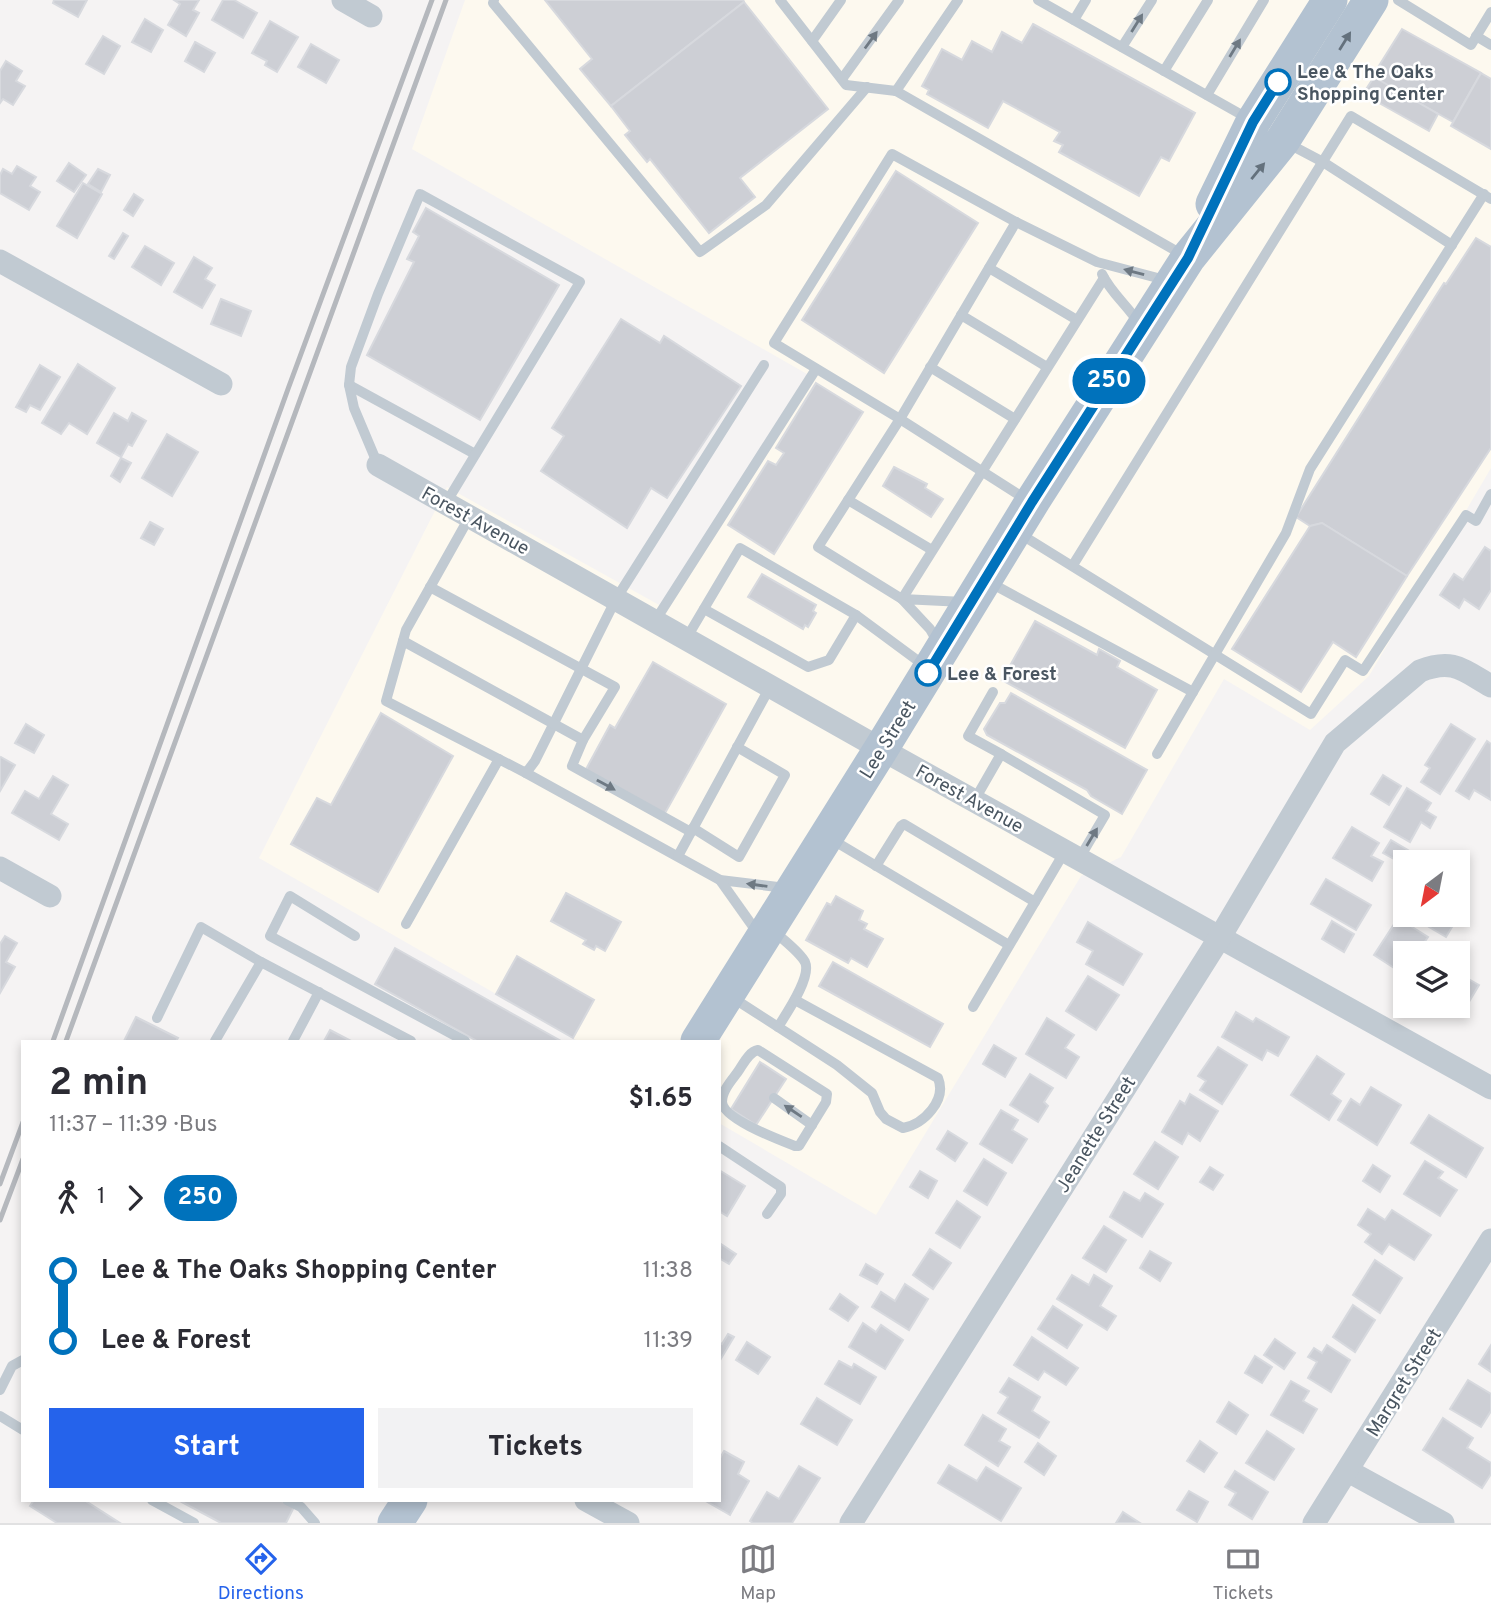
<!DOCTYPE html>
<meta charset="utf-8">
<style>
:root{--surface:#fff;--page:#f2f2f3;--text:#2b2b33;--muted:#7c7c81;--line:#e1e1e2;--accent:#2563eb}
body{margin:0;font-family:Overpass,sans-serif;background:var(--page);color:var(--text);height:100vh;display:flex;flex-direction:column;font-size:26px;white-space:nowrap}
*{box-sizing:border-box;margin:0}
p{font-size:23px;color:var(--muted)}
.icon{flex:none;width:38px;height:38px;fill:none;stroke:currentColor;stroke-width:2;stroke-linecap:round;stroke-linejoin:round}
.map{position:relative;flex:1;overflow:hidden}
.side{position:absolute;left:21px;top:1040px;width:700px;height:462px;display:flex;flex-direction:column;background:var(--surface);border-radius:0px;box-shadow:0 4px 10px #0003}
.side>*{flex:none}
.badge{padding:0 14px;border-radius:23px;font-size:24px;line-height:46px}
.needle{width:46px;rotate:212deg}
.controls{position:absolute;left:1393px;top:850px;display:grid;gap:14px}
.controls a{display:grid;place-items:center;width:77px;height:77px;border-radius:0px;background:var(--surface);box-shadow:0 4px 10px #0003;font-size:35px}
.map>.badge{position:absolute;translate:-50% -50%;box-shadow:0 0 0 4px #fff}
.legs{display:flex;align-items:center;gap:10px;height:77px;padding:0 28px;font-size:23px}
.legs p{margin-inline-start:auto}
.head{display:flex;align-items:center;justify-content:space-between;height:119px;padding:0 28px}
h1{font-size:38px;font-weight:700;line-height:52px}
.cta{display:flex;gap:14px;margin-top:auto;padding:14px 28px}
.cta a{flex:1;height:80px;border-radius:0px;background:var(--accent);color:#fff;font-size:28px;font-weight:700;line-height:80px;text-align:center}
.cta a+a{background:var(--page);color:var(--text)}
ul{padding:0 28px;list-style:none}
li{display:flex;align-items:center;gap:24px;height:70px;font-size:26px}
li i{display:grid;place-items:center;width:10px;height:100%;margin:0 9px;background:currentColor}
li i::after{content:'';width:18px;height:18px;margin:-9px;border:5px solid;border-radius:50%;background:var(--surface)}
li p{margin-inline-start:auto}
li:first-child i{background:linear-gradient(#0000 50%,currentColor 0)}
li:last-child i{background:linear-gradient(currentColor 50%,#0000 0)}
.dock{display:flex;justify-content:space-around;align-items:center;height:98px;border-top:2px solid var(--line);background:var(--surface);font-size:19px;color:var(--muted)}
.dock a{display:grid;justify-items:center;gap:4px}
.dock .selected{color:var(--accent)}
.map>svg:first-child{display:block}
.commercial{fill:#fdf9ef}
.building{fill:#cdcfd5;stroke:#d7d9de;stroke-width:2}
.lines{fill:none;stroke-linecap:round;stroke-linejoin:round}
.lane{stroke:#c1cad2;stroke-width:10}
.street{stroke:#c1cad2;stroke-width:23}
.primary{stroke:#b3c2d1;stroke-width:35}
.rail{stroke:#b5b8bd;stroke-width:5}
.oneway{fill:#6e7983}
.oneway2{fill:#64717d}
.line-1-casing{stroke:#fff;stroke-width:16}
.line-1{stroke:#0072bc;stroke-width:10}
.stop-1-dot{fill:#fff;stroke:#0072bc;stroke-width:3.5}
.labels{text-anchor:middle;stroke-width:5;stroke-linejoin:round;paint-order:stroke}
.stop-label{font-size:19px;font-weight:bold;fill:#4a5661;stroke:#fff;text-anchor:start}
.street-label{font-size:19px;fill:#4a5661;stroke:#fff}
</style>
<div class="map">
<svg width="1491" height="1523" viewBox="0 0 1491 1523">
<rect width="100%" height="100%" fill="#f5f3f3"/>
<path class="commercial" d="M465 0H1491V468L1369 676 1310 730 1224 679 1121 857 1081 876 876 1215 719 1123V1041H578L259 858 447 487 661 606 807 374 412 149Z"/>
<g class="building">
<path d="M54 0H87L78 17 53 3Z"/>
<path d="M174 0H199L193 10 199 13 186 36 168 25 180 4Z"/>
<path d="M223 0H234L257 13 243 38 212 20Z"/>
<path d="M545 0H743L744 2 611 106 580 69 592 59Z"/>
<path d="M744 2 828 109 740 178 755 197 709 233 650 159 647 162 625 135 630 131 611 106Z"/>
<path d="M145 19 163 30 151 52 132 42Z"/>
<path d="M270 21 298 37 277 72 265 65 267 61 252 53Z"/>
<path d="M1033 24 1195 113 1169 161 1161 157 1139 196 1059 152 1063 145 1054 141 1060 132 1003 101 988 128 927 94 929 90 922 86 942 49 962 60 972 41 992 52 1002 32 1022 43Z"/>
<path d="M1402 29 1481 73 1453 122 1372 77Z"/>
<path d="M103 36 120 46 104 74 86 64Z"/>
<path d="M195 42 215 53 204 72 185 61Z"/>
<path d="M311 44 339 60 326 83 298 67Z"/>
<path d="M6 61 22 71 16 81 25 86 13 105 3 99 0 103V71Z"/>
<path d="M1481 73 1491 79V149L1451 126Z"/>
<path d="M1374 77 1438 114 1429 131 1363 94Z"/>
<path d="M69 163 86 175 74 192 57 181Z"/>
<path d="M17 166 36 177 30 186 40 192 29 210 0 193V175L3 169 12 174Z"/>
<path d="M98 169 110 175 101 192 88 184Z"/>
<path d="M896 171 978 223 884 373 802 320Z"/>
<path d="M83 183 102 194 77 238 57 226Z"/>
<path d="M134 194 143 200 133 216 124 210Z"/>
<path d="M426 208 559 285 480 420 367 355 414 262 407 259 419 236 413 232Z"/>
<path d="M123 233 128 236 114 259 109 256Z"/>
<path d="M1476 238 1491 247V448L1407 576 1322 523 1310 526 1296 517 1444 283 1446 284Z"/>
<path d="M145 246 174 263 161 285 132 267Z"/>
<path d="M194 257 212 268 205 279 215 285 202 308 174 292Z"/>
<path d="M221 299 251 311 241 336 211 324Z"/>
<path d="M621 319 660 343 664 336 741 386 667 498 651 488 627 528 541 471 564 436 552 428Z"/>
<path d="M78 364 115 388 87 434 69 423 61 434 42 423Z"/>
<path d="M40 365 60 377 40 410 30 405 26 412 16 407Z"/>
<path d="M816 383 863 412 774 554 728 525 768 461 776 465 784 453 776 448Z"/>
<path d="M114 413 128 421 132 413 146 421 132 446 128 444 121 457 97 443Z"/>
<path d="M167 434 198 452 172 496 142 478Z"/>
<path d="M121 458 131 463 120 482 111 476Z"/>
<path d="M894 467 927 484 925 488 943 499 931 517 883 486Z"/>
<path d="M150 522 163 529 154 545 141 538Z"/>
<path d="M1322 523 1407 576 1356 657 1333 642 1301 692 1232 649 1310 526Z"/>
<path d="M1485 547 1491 551V590L1479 609 1464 599 1459 608 1440 595 1454 574 1463 580Z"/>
<path d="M762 574 816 605 813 611 816 613 808 627 805 625 803 629 748 597Z"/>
<path d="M1035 621 1097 655 1099 649 1120 661 1117 667 1157 690 1125 748 1002 680Z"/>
<path d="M653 662 726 704 664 815 585 771 610 725 615 728Z"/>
<path d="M1011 693 1147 770 1122 814 1091 796 1087 790 987 735 984 729 1000 703H1005Z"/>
<path d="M381 713 453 756 378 892 291 844 317 798 331 805Z"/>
<path d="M26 724 44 735 34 753 15 743Z"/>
<path d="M1451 724 1475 739 1440 794 1421 782 1430 768 1425 765Z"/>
<path d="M1487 741 1491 744V800L1474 790 1469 799 1456 791Z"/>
<path d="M1 757 15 765 0 791V758Z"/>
<path d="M1383 775 1401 786 1389 805 1371 794Z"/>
<path d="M53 776 68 785 51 814 68 824 59 840 12 813 25 791 39 799Z"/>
<path d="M1407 788 1431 803 1426 811 1436 817 1430 828 1421 822 1410 842 1384 827Z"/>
<path d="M1352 827 1379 843 1371 856 1383 862 1372 881 1333 858Z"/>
<path d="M1391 840 1408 850 1401 863 1383 853Z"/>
<path d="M1326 879 1371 905 1356 930 1311 904Z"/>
<path d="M566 893 621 922 605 951 596 946 594 950 583 944 586 940 551 921Z"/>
<path d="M836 896 863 911 859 920 867 924 864 929 883 939 867 967 851 958 848 963 806 940 827 903 831 905Z"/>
<path d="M1437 915H1454L1458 917 1446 937 1429 927Z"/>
<path d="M1398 918 1428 937 1419 950 1425 954H1405V975L1374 955Z"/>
<path d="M1332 921 1354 934 1344 952 1322 939Z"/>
<path d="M1088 922 1142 954 1123 985 1086 964 1093 951 1077 942Z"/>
<path d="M5 936 17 943 6 962 15 967 0 993V944Z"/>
<path d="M395 948 561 1041H477L375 984Z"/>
<path d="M517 956 594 1000 573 1038 496 994Z"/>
<path d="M833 962 943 1024 930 1047 819 986Z"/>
<path d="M1458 973 1479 985 1464 1010 1458 1006Z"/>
<path d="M1088 976 1119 995 1096 1030 1066 1011Z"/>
<path d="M1236 1012 1253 1022 1256 1018 1289 1037 1278 1056 1267 1050 1262 1060 1222 1037Z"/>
<path d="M136 1017 178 1038 176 1041H124Z"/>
<path d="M1047 1018 1074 1035 1065 1048 1079 1057 1066 1078 1026 1054Z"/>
<path d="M330 1030 351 1041H324Z"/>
<path d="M994 1045 1016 1058 1005 1077 983 1064Z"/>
<path d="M1218 1047 1247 1065 1222 1104 1200 1090 1206 1081 1198 1076Z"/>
<path d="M1317 1056 1344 1074 1331 1094 1341 1101 1329 1120 1291 1095Z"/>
<path d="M760 1062 786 1079 756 1125 731 1109Z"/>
<path d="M1030 1074 1053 1088 1044 1102 1048 1106 1038 1122 1010 1105Z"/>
<path d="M1371 1087 1401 1105 1377 1145 1338 1120 1351 1099 1360 1105Z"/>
<path d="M1190 1094 1218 1111 1200 1141 1188 1133 1182 1144 1162 1132 1180 1101 1185 1104Z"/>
<path d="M1001 1110 1018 1120 1012 1130 1027 1139 1012 1163 980 1144Z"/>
<path d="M1429 1115 1483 1148 1466 1177 1411 1143Z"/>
<path d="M948 1131 967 1143 955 1161 937 1149Z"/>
<path d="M1155 1142 1178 1157 1158 1189 1134 1174Z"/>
<path d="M984 1159 1006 1173 987 1205 964 1191Z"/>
<path d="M1425 1161 1443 1172 1438 1178 1457 1190 1440 1216 1404 1194Z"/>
<path d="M1373 1165 1390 1176 1380 1192 1363 1181Z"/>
<path d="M1210 1167 1223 1175 1213 1190 1200 1182Z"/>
<path d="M719 1170 745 1186 727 1216 719 1211Z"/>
<path d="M920 1171 937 1181 928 1198 910 1187Z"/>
<path d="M1124 1192 1140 1201 1145 1193 1163 1204 1142 1237 1110 1217Z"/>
<path d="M957 1201 980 1217 960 1248 936 1233Z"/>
<path d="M1368 1209 1385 1220 1392 1210 1431 1235 1414 1260 1389 1244 1382 1254 1365 1242 1371 1234 1358 1225Z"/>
<path d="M1104 1226 1126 1240 1106 1272 1083 1258Z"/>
<path d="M721 1244 736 1254 729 1264 719 1258Z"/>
<path d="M930 1249 951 1263 933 1289 913 1275Z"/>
<path d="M1150 1251 1171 1263 1160 1281 1140 1268Z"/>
<path d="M1375 1260 1402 1278 1380 1313 1353 1295Z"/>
<path d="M866 1264 883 1274 877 1284 860 1275Z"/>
<path d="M1072 1275 1089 1285 1094 1275 1112 1286 1100 1306 1116 1316 1107 1330 1057 1299Z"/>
<path d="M905 1284 928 1299 909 1330 872 1307 881 1292 895 1301Z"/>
<path d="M840 1294 858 1307 848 1321 830 1309Z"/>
<path d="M1353 1305 1375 1320 1355 1352 1333 1337Z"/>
<path d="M1053 1306 1082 1325 1067 1348 1038 1329Z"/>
<path d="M863 1323 876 1332 881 1325 903 1340 885 1369 849 1347Z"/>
<path d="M728 1334 734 1337 719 1362V1342L722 1344Z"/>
<path d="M1032 1337 1078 1368 1066 1385 1044 1371 1038 1380 1014 1365Z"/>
<path d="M1275 1339 1295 1353 1284 1369 1264 1355Z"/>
<path d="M747 1342 770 1357 758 1374 736 1360Z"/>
<path d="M1327 1345 1350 1360 1331 1392 1308 1378 1317 1362 1308 1357 1314 1348 1322 1353Z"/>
<path d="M1491 1345V1372L1479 1364Z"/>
<path d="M1255 1356 1272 1367 1262 1383 1245 1373Z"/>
<path d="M839 1361 852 1368 854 1364 876 1377 860 1404 825 1384Z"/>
<path d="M1009 1378 1040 1397 1032 1411 1049 1422 1039 1438 998 1413 1008 1397 1000 1392Z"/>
<path d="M1468 1380 1491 1394V1411L1481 1427 1450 1409Z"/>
<path d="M1291 1381 1309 1391 1303 1401 1317 1409 1303 1433 1271 1415Z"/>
<path d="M817 1398 852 1420 837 1445 801 1424Z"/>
<path d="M1229 1402 1248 1415 1236 1434 1217 1422Z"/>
<path d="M983 1415 1006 1429 999 1441 1010 1447 998 1466 965 1445Z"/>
<path d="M1443 1418 1473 1438 1467 1448 1491 1463V1474L1482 1488 1423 1450Z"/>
<path d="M1267 1431 1294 1449 1274 1480 1246 1463Z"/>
<path d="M1200 1441 1217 1453 1204 1472 1187 1461Z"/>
<path d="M1038 1443 1056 1456 1044 1475 1025 1462Z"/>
<path d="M724 1451 744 1462 738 1474 749 1481 730 1515 704 1500H719V1460Z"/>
<path d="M949 1465 977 1481 986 1467 1021 1488 1001 1521 938 1483Z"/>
<path d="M799 1466 820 1478 792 1523H753L750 1521 767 1492 779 1499Z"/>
<path d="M1235 1471 1268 1492 1252 1519 1229 1505 1236 1493 1225 1487Z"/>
<path d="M1189 1491 1208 1502 1197 1522 1177 1510Z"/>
<path d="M34 1500H84L120 1523H57L30 1506Z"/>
<path d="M178 1500H280L294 1507 286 1523H221Z"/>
<path d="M1123 1512 1140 1523H1116Z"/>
</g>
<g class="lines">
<g class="lane">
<path d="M494 0 493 3 700 252 766 205 867 87"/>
<path d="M780 0 846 85 896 91 1185 256"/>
<path d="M1038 0 1249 119"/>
<path d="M1398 0 1471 45 1491 12"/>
<path d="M1074 20 1086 0"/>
<path d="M1476 36 1491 45"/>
<path d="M812 41 841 0"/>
<path d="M1122 47 1152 0"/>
<path d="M1164 71 1208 0"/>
<path d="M842 79 899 0"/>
<path d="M896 91 958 0"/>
<path d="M1207 95 1264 0"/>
<path d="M1287 143 1323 162 1452 245"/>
<path d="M1016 222 892 154 774 343 900 419 1027 500"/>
<path d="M989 268 1077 320"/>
<path d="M1102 274C1111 293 1128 306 1140 325"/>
<path d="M1104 278 902 599 818 547 900 419 1016 222 1097 262 1169 281"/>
<path d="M961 315 1047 367"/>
<path d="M930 367 1015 419"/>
<path d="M349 385 475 454"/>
<path d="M378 465 354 408 349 385 351 367 378 294 420 194 580 282 446 503"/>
<path d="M848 500 932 550"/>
<path d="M470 516 406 630 386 701 526 773 535 761 616 599 764 365"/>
<path d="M1017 532 1311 714 1345 660 1363 671 1466 515 1476 521 1491 494"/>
<path d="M1073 565 1351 116 1491 199"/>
<path d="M987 581 1193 692 1286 533 1310 469 1484 194"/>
<path d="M704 609 808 667 829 660 856 615"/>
<path d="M655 621 816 369"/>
<path d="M686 639 740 548 856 615 925 666"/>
<path d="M403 641 583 740 615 687 430 587"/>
<path d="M938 643 930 629 902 599 964 602"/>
<path d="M993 692 968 736 1001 754"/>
<path d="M583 740 572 766 691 832"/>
<path d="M1157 754 1193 692"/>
<path d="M526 773 720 880 786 888"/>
<path d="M974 801 1001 754 1105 815 1079 859"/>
<path d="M693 828 739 857 785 775 737 747"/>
<path d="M831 839 1009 945"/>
<path d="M678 856 770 687"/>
<path d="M876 866 901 826 904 824 1035 902"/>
<path d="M720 880 759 935"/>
<path d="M406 924 499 759"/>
<path d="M774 931C783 940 799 951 805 962 812 977 786 1014 778 1027"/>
<path d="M355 936 290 896 270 936 465 1041"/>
<path d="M730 996 837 1065 872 1093 880 1112 886 1119 903 1128C924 1124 947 1100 938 1078L795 1000"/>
<path d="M973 1007 1065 851"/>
<path d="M157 1018 201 927 261 962"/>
<path d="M215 1041 261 962 411 1041"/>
<path d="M293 1041 319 992"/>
<path d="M758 1050 827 1094 826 1102 799 1146H795C780 1140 723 1119 722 1102 722 1091 731 1081 737 1073 743 1065 748 1052 758 1050Z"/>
<path d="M774 1098 812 1125"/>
<path d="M719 1146 781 1187V1194L767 1214"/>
<path d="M0 1390 12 1366 23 1360"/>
<path d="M0 1416 23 1430"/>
<path d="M152 1500 194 1523"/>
<path d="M287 1500 301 1507 315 1523"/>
</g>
<g class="street">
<path d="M343 0 371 16"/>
<path d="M0 261 221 384"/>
<path d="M378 465 881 749 1491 1088"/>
<path d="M0 868 50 896"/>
<path d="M1348 1471 1443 1523"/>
<path d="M586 1500 628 1523"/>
<path d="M851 1523 1220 937 1335 743 1420 671C1453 658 1463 670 1491 686"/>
<path d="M1314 1523 1491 1240"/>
</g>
<g class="primary">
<path d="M1213 204 1253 122 1330 0"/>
<path d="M698 1041 881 749 1032 502 1188 258 1283 140 1371 0"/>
<path d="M395 1523 410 1500"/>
</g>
<g class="rail">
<path d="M53 1041 288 389 432 0"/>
<path d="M66 1041 446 0"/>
<path d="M0 1184 23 1122"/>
<path d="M0 1220 23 1159"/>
</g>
</g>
<defs><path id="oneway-solid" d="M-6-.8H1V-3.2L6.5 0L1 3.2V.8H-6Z" transform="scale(1.75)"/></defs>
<g class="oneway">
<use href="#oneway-solid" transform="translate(1137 23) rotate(-58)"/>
<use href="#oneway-solid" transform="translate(871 40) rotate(-54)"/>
<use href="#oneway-solid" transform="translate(1235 48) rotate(-59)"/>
<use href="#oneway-solid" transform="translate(1134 272) rotate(-165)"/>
<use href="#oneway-solid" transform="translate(606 785) rotate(29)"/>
<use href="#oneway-solid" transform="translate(1092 837) rotate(-59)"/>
<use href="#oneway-solid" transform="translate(757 885) rotate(-172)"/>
<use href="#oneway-solid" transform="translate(793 1111) rotate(-146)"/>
</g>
<g class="oneway2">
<use href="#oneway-solid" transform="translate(1345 41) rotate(-58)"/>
<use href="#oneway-solid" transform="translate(1258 171) rotate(-51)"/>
</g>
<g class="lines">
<defs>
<path id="line-1" d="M928 673 1032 502 1188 258 1253 122 1278 82"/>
</defs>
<use href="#line-1" class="line-1-casing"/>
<use href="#line-1" class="line-1"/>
</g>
<g class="stop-1-dot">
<circle cx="1278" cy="82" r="12"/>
<circle cx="928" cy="673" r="12"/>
</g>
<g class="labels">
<g class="stop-label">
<text x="1297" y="78">Lee &amp; The Oaks<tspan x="1297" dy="22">Shopping Center</tspan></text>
<text x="947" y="680">Lee &amp; Forest</text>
</g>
<g class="street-label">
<text transform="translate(476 520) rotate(29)" y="7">Forest Avenue</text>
<text transform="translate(887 739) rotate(-58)" y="7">Lee Street</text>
<text transform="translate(970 798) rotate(29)" y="7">Forest Avenue</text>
<text transform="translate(1095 1134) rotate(-58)" y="7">Jeanette Street</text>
<text transform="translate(1403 1382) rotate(-58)" y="7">Margret Street</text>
</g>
</g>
</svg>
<div class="controls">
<a><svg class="needle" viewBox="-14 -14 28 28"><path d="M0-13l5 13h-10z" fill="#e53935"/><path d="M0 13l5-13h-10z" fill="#7c7c81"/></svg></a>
<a><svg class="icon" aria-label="layers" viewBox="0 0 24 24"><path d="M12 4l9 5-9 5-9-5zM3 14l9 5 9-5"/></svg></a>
</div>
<b class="badge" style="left:1109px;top:381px;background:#0072bc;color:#fff">250</b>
<section class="side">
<div class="head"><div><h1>2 min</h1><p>11:37 – 11:39 · Bus</p></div><b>$1.65</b></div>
<div class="legs"><svg class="icon" aria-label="walk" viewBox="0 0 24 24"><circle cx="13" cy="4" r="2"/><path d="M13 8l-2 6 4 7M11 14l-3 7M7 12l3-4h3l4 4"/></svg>1<svg class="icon" aria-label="forward" viewBox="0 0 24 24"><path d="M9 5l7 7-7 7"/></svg><b class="badge" style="background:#0072bc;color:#fff">250</b></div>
<ul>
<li><i style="color:#0072bc"></i><b>Lee &amp; The Oaks Shopping Center</b><p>11:38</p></li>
<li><i style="color:#0072bc"></i><b>Lee &amp; Forest</b><p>11:39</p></li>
</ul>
<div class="cta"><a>Start</a><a>Tickets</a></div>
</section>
</div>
<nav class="dock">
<a class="selected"><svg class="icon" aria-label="directions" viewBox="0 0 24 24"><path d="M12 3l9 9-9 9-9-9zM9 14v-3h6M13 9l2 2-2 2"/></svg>Directions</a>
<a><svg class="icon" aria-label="map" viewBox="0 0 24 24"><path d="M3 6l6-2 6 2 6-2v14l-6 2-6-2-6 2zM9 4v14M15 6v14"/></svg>Map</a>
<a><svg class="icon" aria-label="tickets" viewBox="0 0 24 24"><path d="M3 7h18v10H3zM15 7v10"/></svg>Tickets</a>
</nav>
